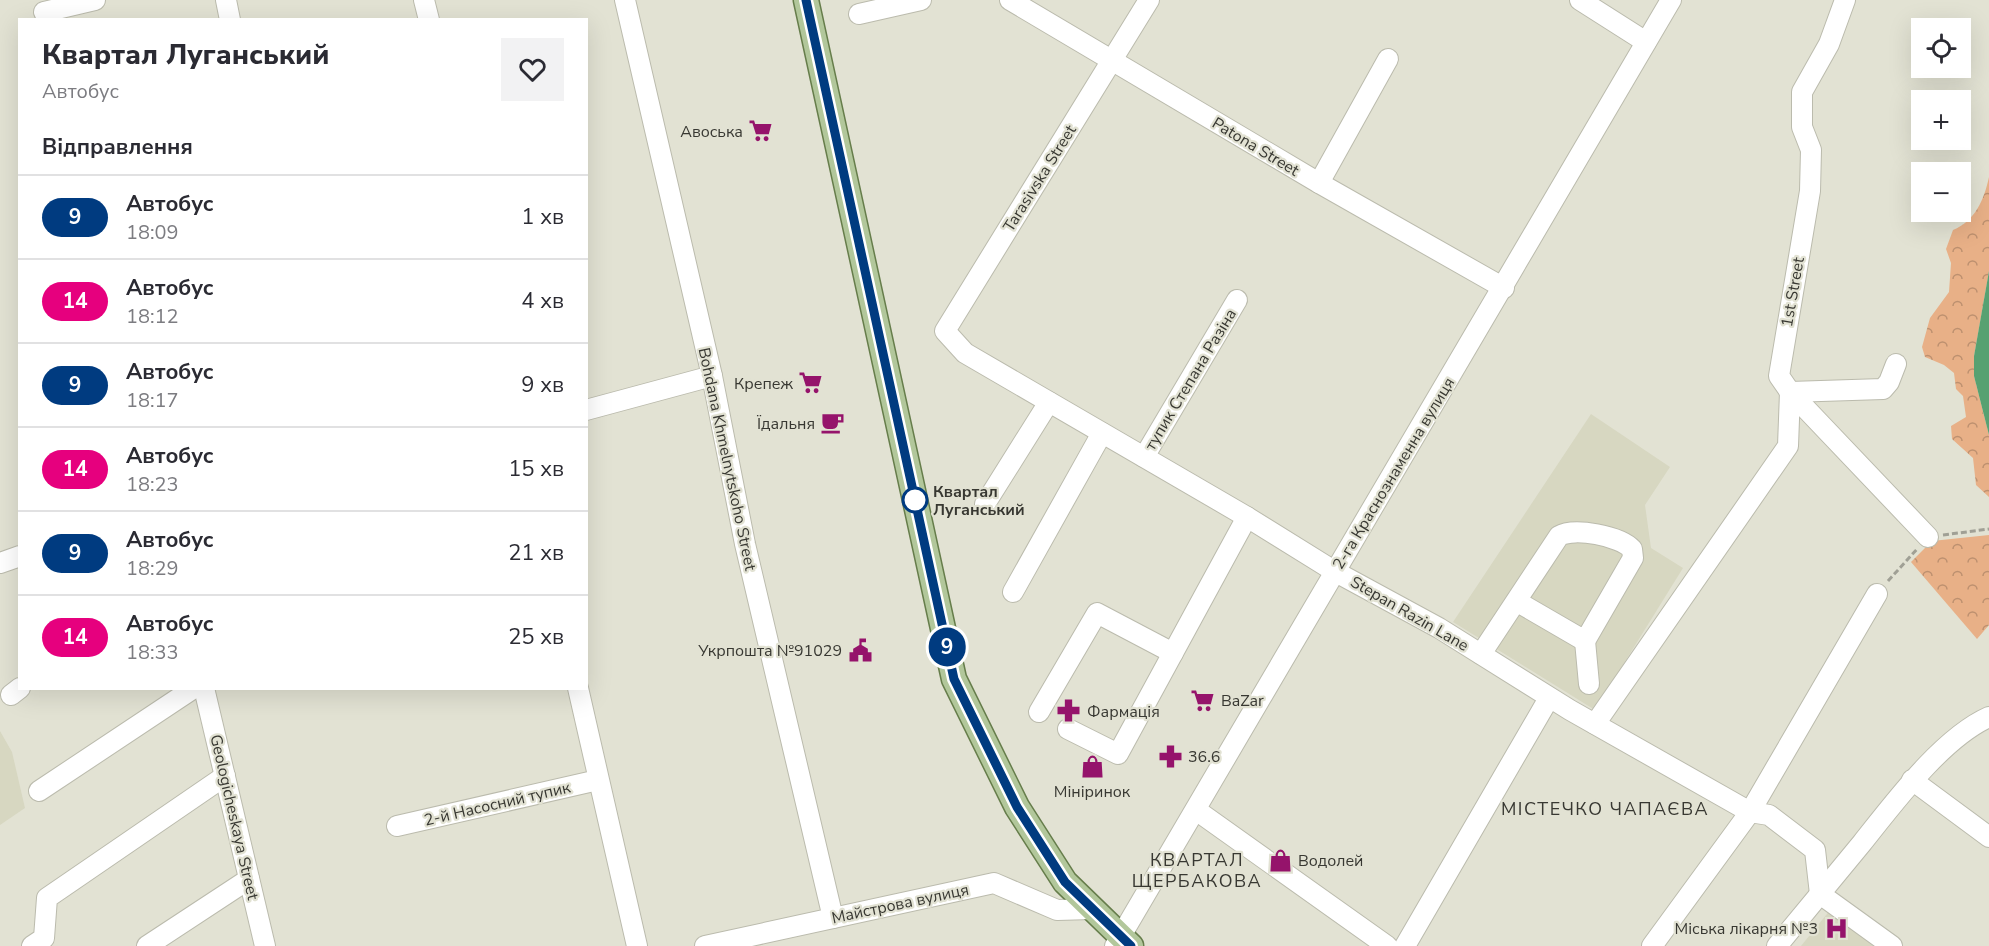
<!DOCTYPE html>
<html lang="uk">
<meta charset="utf-8">
<style>
:root{--surface:#fff;--page:#f2f2f3;--text:#2b2b33;--muted:#7c7c81;--line:#e1e1e2}
body{margin:0;font-family:"Nunito Sans",sans-serif;background:var(--page);color:var(--text);height:100vh;display:flex;flex-direction:column;font-size:22px;white-space:nowrap}
*{box-sizing:border-box;margin:0}
p{font-size:20px;color:var(--muted)}
.icon{flex:none;width:33px;height:33px;fill:none;stroke:currentColor;stroke-width:2;stroke-linecap:round;stroke-linejoin:round}
.map{position:relative;flex:1;overflow:hidden}
.drawer{position:absolute;left:18px;top:18px;width:570px;height:672px;display:flex;flex-direction:column;background:var(--surface);border-radius:0px;box-shadow:0 6px 24px #0002}
.drawer>*{flex:none}
.badge{padding:0 12px;border-radius:20px;font-size:21px;line-height:39px}
.buttons{position:absolute;left:1911px;top:18px;display:grid;gap:12px}
.buttons a{display:grid;place-items:center;width:60px;height:60px;border-radius:0px;background:var(--surface);box-shadow:0 6px 24px #0002;font-size:30px}
.map>.badge{position:absolute;translate:-50% -50%;box-shadow:0 0 0 3px #fff}
h2{padding:0 24px;font-size:22px;line-height:54px}
.round{display:grid;place-items:center;flex:none;width:63px;height:63px;border-radius:0px;background:var(--page)}
.summary{display:flex;align-items:center;justify-content:space-between;height:102px;padding:0 24px}
h1{font-size:28px;font-weight:800;line-height:45px}
ul{padding:0;list-style:none}
li{display:flex;align-items:center;gap:18px;height:84px;padding:0 24px;border-top:2px solid var(--line)}
li div{flex:1}
li b{display:block;font-size:22px}
li em{font-style:normal}
li .badge{min-width:66px;font-weight:700;text-align:center}
.map>svg:first-child{display:block}
.built{fill:#d7d7c1}
.forest{fill:url(#forest-crowns)}
.water{fill:#57a171}
.lines{fill:none;stroke-linecap:round;stroke-linejoin:round}
.minor-casing{stroke:#bbbbad;stroke-width:22}
.major-casing{stroke:#667d4b;stroke-width:27}
.path{stroke:#a0a095;stroke-width:3;stroke-dasharray:6 3;stroke-linecap:butt}
.minor{stroke:#fff;stroke-width:20}
.major{stroke:#b2c79b;stroke-width:24}
.line-casing{stroke:#fff;stroke-width:14}
.line{stroke:#003b80;stroke-width:9}
.stop-dot{fill:#fff;stroke:#003b80;stroke-width:3}
.labels{text-anchor:middle;stroke-width:4.5;stroke-linejoin:round;paint-order:stroke}
.poi-label{font-size:16px;fill:#383832;stroke:#e2e2d3;text-anchor:end}
.street-label{font-size:16px;fill:#383832;stroke:#e2e2d3}
.stop-label{font-size:16px;font-weight:bold;fill:#383832;stroke:#e2e2d3;text-anchor:start}
.neighbourhood-label{font-size:18px;letter-spacing:1.5px;fill:#383832;stroke:#e2e2d3}
</style>
<div class="map">
<svg width="1989" height="946" viewBox="0 0 1989 946">
<defs>
<pattern id="forest-crowns" width="20" height="18" patternUnits="userSpaceOnUse" patternTransform="scale(1.5)"><rect width="20" height="18" fill="#e8b087"/><path d="M2 6a3 3 0 1 1 6 0M12 15a3 3 0 1 1 6 0" fill="none" stroke="#bd906f"/></pattern>
</defs>
<rect width="100%" height="100%" fill="#e2e2d3"/>
<g class="built">
<path d="M1591 414 1670 467 1645 505 1651 548 1683 568 1595 710 1453 622Z"/>
<path d="M0 731 12 752 25 808 0 825Z"/>
<path d="M1831 909 1881 946H1801Z"/>
</g>
<g class="forest">
<path d="M1989 177V271L1974 356V376L1989 435V497L1976 485 1973 458 1952 439 1951 426 1966 417 1963 396 1956 389 1954 373 1944 365 1925 357 1922 347 1930 318 1949 292 1951 263 1946 249 1953 230C1975 221 1984 200 1989 177Z"/>
<path d="M1989 535V625L1977 639 1911 562 1932 541Z"/>
</g>
<path class="water" d="M1989 271V435L1974 376V356Z"/>
<g class="lines">
<defs>
<g id="minor">
<path d="M226 0 230 20"/>
<path d="M424 0 429 20"/>
<path d="M625 0 712 376 745 544 833 918"/>
<path d="M1010 0 1319 183 1504 288"/>
<path d="M1149 0 945 331 965 353 1247 517 1334 571 1439 628 1570 710 1750 812 1769 815 1815 850 1820 894 1892 946"/>
<path d="M1580 0 1646 42"/>
<path d="M1845 0 1829 44 1802 92V127L1811 150 1810 191 1779 376 1790 392 1928 537"/>
<path d="M44 12 95 0"/>
<path d="M859 14 921 0"/>
<path d="M1319 183 1388 59"/>
<path d="M586 410 712 376"/>
<path d="M1144 457 1237 300"/>
<path d="M985 504 1049 402"/>
<path d="M0 563 20 556"/>
<path d="M1013 592 1102 433"/>
<path d="M1585 641 1589 684"/>
<path d="M1481 654 1559 536C1574 527 1620 536 1632 549L1633 558 1585 641 1516 601"/>
<path d="M204 688 265 946"/>
<path d="M578 688 637 946"/>
<path d="M11 695 20 688"/>
<path d="M1039 712 1097 613 1173 653"/>
<path d="M1595 724 1788 446 1790 392 1883 389 1889 382 1896 364"/>
<path d="M1068 729 1118 754 1247 517"/>
<path d="M1912 780 1989 837"/>
<path d="M39 791 194 688"/>
<path d="M1196 810 1387 946"/>
<path d="M397 826 598 780"/>
<path d="M32 946 44 938 47 898 225 776"/>
<path d="M147 946 249 879"/>
<path d="M705 946 994 883 1057 910 1092 909"/>
<path d="M1115 946 1671 0"/>
<path d="M1405 946 1549 698"/>
<path d="M1652 946 1750 812 1877 594"/>
<path d="M1777 946C1805 912 1834 877 1862 843 1894 803 1942 738 1989 717"/>
</g>
<path id="major" d="M806 0 954 679 1017 807 1065 882 1131 946"/>
</defs>
<use href="#minor" class="minor-casing"/>
<use href="#major" class="major-casing"/>
<g class="path">
<path d="M1943 535 1989 529"/>
<path d="M1888 581 1918 548"/>
</g>
<use href="#minor" class="minor"/>
<use href="#major" class="major"/>
</g>
<g class="lines">
<defs>
<path id="line" d="M806 0 954 679 1017 807 1065 882 1131 946"/>
</defs>
<use href="#line" class="line-casing"/>
<use href="#line" class="line"/>
</g>
<defs>
<symbol id="supermarket-bare" viewBox="-9 -9 18 18"><path d="M-6-5.5h2.5l.6 2H6L4.5 2H-2.5L-4.4-4H-6ZM-1.5 3.2a1.3 1.3 0 1 0 .1 0ZM3 3.2a1.3 1.3 0 1 0 .1 0Z" fill="#95136b" stroke="#e2e2d3" stroke-width="2.5" paint-order="stroke"/></symbol>
<symbol id="cafe-bare" viewBox="-9 -9 18 18"><path d="M-5.5-4.5H6V0H3Q3 3.5 0 3.5H-2.5Q-5.5 3.5-5.5 0ZM3-3.2v2h1.7v-2ZM-6 4.5H4V6H-6Z" fill="#95136b" stroke="#e2e2d3" stroke-width="2.5" paint-order="stroke"/></symbol>
<symbol id="civic-bare" viewBox="-9 -9 18 18"><path d="M-.6-6.5H3V-4.5H.6V-3L4-1V1h2V6H-6V1h2V-1L-.6-3ZM-1.2 2.5V6h2.4V2.5Z" fill="#95136b" stroke="#e2e2d3" stroke-width="2.5" paint-order="stroke"/></symbol>
<symbol id="pharmacy-bare" viewBox="-9 -9 18 18"><path d="M-2-6h4v4h4v4h-4v4h-4v-4h-4v-4h4Z" fill="#95136b" stroke="#e2e2d3" stroke-width="2.5" paint-order="stroke"/></symbol>
<symbol id="shop-bare" viewBox="-9 -9 18 18"><path d="M-5-2.5h2.3a2.7 3.5 0 0 1 5.4 0H5L5.5 6h-11ZM-1.5-2.5h3a1.5 2.3 0 0 0-3 0Z" fill="#95136b" stroke="#e2e2d3" stroke-width="2.5" paint-order="stroke"/></symbol>
<symbol id="hospital-bare" viewBox="-9 -9 18 18"><path d="M-5-5h3v3.5h4V-5h3V5h-3V1.5h-4V5h-3Z" fill="#95136b" stroke="#e2e2d3" stroke-width="2.5" paint-order="stroke"/></symbol>
</defs>
<g fill-rule="evenodd">
<use href="#supermarket-bare" x="744" y="114" width="33" height="33"/>
<use href="#supermarket-bare" x="794" y="366" width="33" height="33"/>
<use href="#cafe-bare" x="816" y="406" width="33" height="33"/>
<use href="#civic-bare" x="844" y="634" width="33" height="33"/>
<use href="#supermarket-bare" x="1186" y="684" width="33" height="33"/>
<use href="#pharmacy-bare" x="1052" y="694" width="33" height="33"/>
<use href="#pharmacy-bare" x="1154" y="740" width="33" height="33"/>
<use href="#shop-bare" x="1076" y="750" width="33" height="33"/>
<use href="#shop-bare" x="1264" y="844" width="33" height="33"/>
<use href="#hospital-bare" x="1820" y="912" width="33" height="33"/>
</g>
<circle class="stop-dot" cx="915" cy="500" r="12"/>
<g class="labels">
<g class="poi-label">
<text x="743" y="137">Авоська</text>
<text x="793" y="389">Крепеж</text>
<text x="815" y="429">Їдальня</text>
<text x="842" y="656">Укрпошта №91029</text>
<text x="1221" y="706" text-anchor="start">BaZar</text>
<text x="1087" y="717" text-anchor="start">Фармація</text>
<text x="1188" y="762" text-anchor="start">36.6</text>
<text x="1092" y="797" text-anchor="middle">Мініринок</text>
<text x="1298" y="866" text-anchor="start">Водолей</text>
<text x="1818" y="934">Міська лікарня №3</text>
</g>
<g class="street-label">
<text transform="translate(1256 146) rotate(31)" y="6">Patona Street</text>
<text transform="translate(1039 178) rotate(-58)" y="6">Tarasivska Street</text>
<text transform="translate(1792 292) rotate(-80)" y="6">1st Street</text>
<text transform="translate(1190 379) rotate(-59)" y="6">тупик Степана Разіна</text>
<text transform="translate(728 459) rotate(78)" y="6">Bohdana Khmelnytskoho Street</text>
<text transform="translate(1393 473) rotate(-59)" y="6">2-га Краснознаменна вулиця</text>
<text transform="translate(1410 613) rotate(30)" y="6">Stepan Razin Lane</text>
<text transform="translate(497 803) rotate(-13)" y="6">2-й Насосний тупик</text>
<text transform="translate(235 817) rotate(77)" y="6">Geologicheskaya Street</text>
<text transform="translate(900 903) rotate(-12)" y="6">Майстрова вулиця</text>
</g>
<g class="stop-label">
<text x="933" y="497">Квартал<tspan x="933" dy="18">Луганський</tspan></text>
</g>
<g class="neighbourhood-label">
<text x="1605" y="815">МІСТЕЧКО ЧАПАЄВА</text>
<text x="1197" y="866">КВАРТАЛ<tspan x="1197" dy="21">ЩЕРБАКОВА</tspan></text>
</g>
</g>
</svg>
<div class="buttons">
<a><svg class="icon" aria-label="locate" viewBox="0 0 24 24"><circle cx="12" cy="12" r="6"/><path d="M12 2v4M12 18v4M2 12h4M18 12h4"/></svg></a>
<a>+</a>
<a>−</a>
</div>
<b class="badge" style="left:947px;top:647px;background:#003b80;color:#fff">9</b>
<section class="drawer">
<div class="summary"><div><h1>Квартал Луганський</h1><p>Автобус</p></div><a class="round"><svg class="icon" aria-label="heart" viewBox="0 0 24 24"><path d="M12 20l-8-8c-3-5 5-10 8-4 3-6 11-1 8 4z"/></svg></a></div>
<h2>Відправлення</h2>
<ul>
<li><span class="badge" style="background:#003b80;color:#fff">9</span><div><b>Автобус</b><p>18:09</p></div><em>1 хв</em></li>
<li><span class="badge" style="background:#e6007e;color:#fff">14</span><div><b>Автобус</b><p>18:12</p></div><em>4 хв</em></li>
<li><span class="badge" style="background:#003b80;color:#fff">9</span><div><b>Автобус</b><p>18:17</p></div><em>9 хв</em></li>
<li><span class="badge" style="background:#e6007e;color:#fff">14</span><div><b>Автобус</b><p>18:23</p></div><em>15 хв</em></li>
<li><span class="badge" style="background:#003b80;color:#fff">9</span><div><b>Автобус</b><p>18:29</p></div><em>21 хв</em></li>
<li><span class="badge" style="background:#e6007e;color:#fff">14</span><div><b>Автобус</b><p>18:33</p></div><em>25 хв</em></li>
</ul>
</section>
</div>
